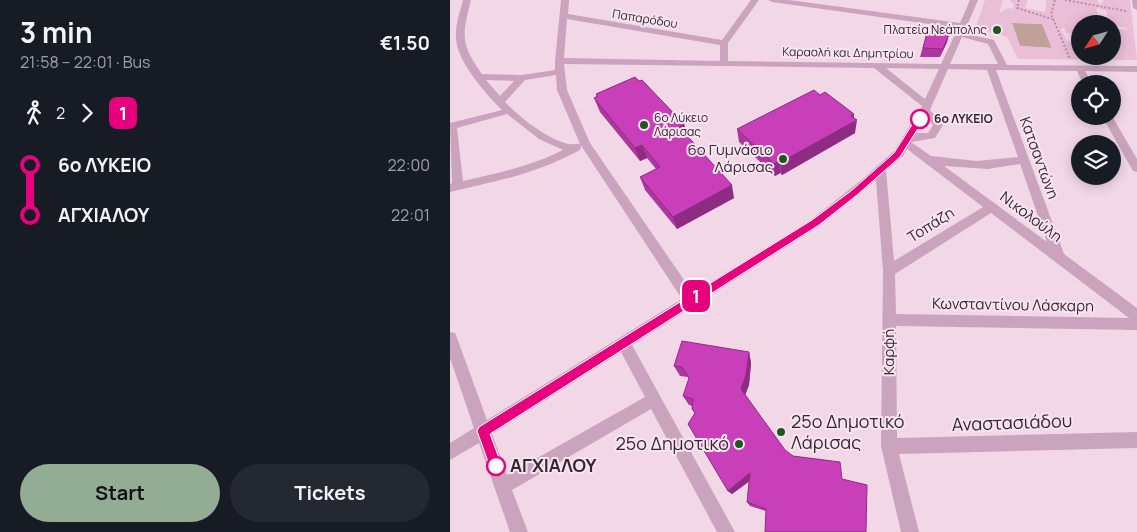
<!DOCTYPE html>
<meta charset="utf-8">
<style>
:root{--surface:#171b24;--page:#242831;--text:#f1f3f6;--muted:#9ea1a6;--accent:#92ad93}
body{margin:0;font-family:Manrope,sans-serif;background:var(--page);color:var(--text);height:100vh;display:flex;flex-direction:column;font-size:19px;white-space:nowrap}
*{box-sizing:border-box;margin:0}
p{font-size:16px;color:var(--muted)}
.icon{flex:none;width:28px;height:28px;fill:none;stroke:currentColor;stroke-width:2;stroke-linecap:round;stroke-linejoin:round}
.map{position:relative;flex:1;overflow:hidden}
.side{display:flex;flex-direction:column;background:var(--surface);width:450px}
.side>*{flex:none}
.badge{padding:0 10px;border-radius:8px;font-size:18px;line-height:32px}
.needle{width:32px;rotate:234deg}
.controls{position:absolute;left:621px;top:15px;display:grid;gap:10px}
.controls a{display:grid;place-items:center;width:50px;height:50px;border-radius:50%;background:var(--surface);box-shadow:0 2px 12px #0003;font-size:25px}
.map>.badge{position:absolute;translate:-50% -50%;box-shadow:0 0 0 2px #fff}
.legs{display:flex;align-items:center;gap:8px;height:55px;padding:0 20px;font-size:16px}
.legs p{margin-inline-start:auto}
.headline{display:flex;align-items:center;justify-content:space-between;height:85px;padding:0 20px}
h1{font-size:28px;font-weight:700;line-height:38px}
.cta{display:flex;gap:10px;margin-top:auto;padding:10px 20px}
.cta a{flex:1;height:58px;border-radius:30px;background:var(--accent);color:#111;font-size:20px;font-weight:700;line-height:58px;text-align:center}
.cta a+a{background:var(--page);color:var(--text)}
ul{padding:0 20px;list-style:none}
li{display:flex;align-items:center;gap:18px;height:50px;font-size:19px}
li i{display:grid;place-items:center;width:8px;height:100%;margin:0 6px;background:currentColor}
li i::after{content:'';width:12px;height:12px;margin:-6px;border:4px solid;border-radius:50%;background:var(--surface)}
li p{margin-inline-start:auto}
li:first-child i{background:linear-gradient(#0000 50%,currentColor 0)}
li:last-child i{background:linear-gradient(currentColor 50%,#0000 0)}
main{display:flex;flex:1;min-height:0}
.map>svg:first-child{display:block}
.green{fill:#c1a098}
.plaza{fill:#eabed7;fill-rule:evenodd}
.lines{fill:none;stroke-linecap:round;stroke-linejoin:round}
.path{stroke:#b58eaa;stroke-width:2;stroke-dasharray:2 2;stroke-linecap:butt}
.minor{fill:#caa4bd;fill-rule:evenodd}
.wall{fill:#ad369f}
.shaded-wall{fill:#8d2c82}
.building{fill:#c93fb9;stroke:#8d2c82}
.line-1{fill:#e6007e;stroke:#fff}
.poi-dot{fill:#1e571b;stroke:#f9e4f1;stroke-width:2}
.stop-1-dot{fill:#fff;stroke:#e6007e;stroke-width:2.5}
.labels{text-anchor:middle;stroke-width:4;stroke-linejoin:round;paint-order:stroke}
.far-street-label{font-size:12px;fill:#352632;stroke:#f9e4f1}
.far-poi-label{font-size:12px;fill:#352632;stroke:#f9e4f1;text-anchor:end}
.far-stop-label{font-size:12px;font-weight:bold;fill:#352632;stroke:#f9e4f1;text-anchor:start}
.poi-label{font-size:15px;fill:#352632;stroke:#f9e4f1;text-anchor:end}
.street-label{font-size:15px;fill:#352632;stroke:#f9e4f1}
.near-poi-label{font-size:18px;fill:#352632;stroke:#f9e4f1;text-anchor:start}
.near-street-label{font-size:18px;fill:#352632;stroke:#f9e4f1}
.near-stop-label{font-size:18px;font-weight:bold;fill:#352632;stroke:#f9e4f1;text-anchor:start}
</style>
<main>
<section class="side">
<div class="headline"><div><h1>3 min</h1><p>21:58 – 22:01 · Bus</p></div><b>€1.50</b></div>
<div class="legs"><svg class="icon" aria-label="walk" viewBox="0 0 24 24"><circle cx="13" cy="4" r="2"/><path d="M13 8l-2 6 4 7M11 14l-3 7M7 12l3-4h3l4 4"/></svg>2<svg class="icon" aria-label="forward" viewBox="0 0 24 24"><path d="M9 5l7 7-7 7"/></svg><b class="badge" style="background:#e6007e;color:#fff">1</b></div>
<ul>
<li><i style="color:#e6007e"></i><b>6o ΛΥΚΕΙΟ</b><p>22:00</p></li>
<li><i style="color:#e6007e"></i><b>ΑΓΧΙΑΛΟΥ</b><p>22:01</p></li>
</ul>
<div class="cta"><a>Start</a><a>Tickets</a></div>
</section>
<div class="map">
<svg width="687" height="532" viewBox="0 0 687 532">
<rect width="100%" height="100%" fill="#f2d8e7"/>
<path class="green" d="M568 10 596 19 592 23H570L592 24 602 48 570 46 562 23 567 20Z"/>
<path class="plaza" d="M535 0H553L549 13 558 8 563 9 564 4 559 0H578L575 8 595 12 596 0H648V3L652 4 653 0H680L687 60 568 59 557 37 549 34 525 29ZM647 8 657 11 658 24 677 28V30L663 28 662 56H630V43L617 41 611 29 614 28 616 33 630 34V24H649ZM562 23 592 24 602 48 570 46Z"/>
<g class="lines">
<g class="path">
<path d="M569 0 567 8 602 19"/>
<path d="M605 0 601 14 620 59"/>
<path d="M615 0 676 11"/>
</g>
<g class="minor">
<path d="M13 0H21C12 36 10 43 32 74L72 75 105 70V61L111 0H119L118 14 272 40 301 0H309L278 43V61L491 64 508 28 322 2 318 0H339L510 23 520 0H528L514 33 544 40 557 65 687 66V72L635 71 642 84H633L627 71 546 70 614 254 687 308V330L446 326 447 438 687 432V448L449 454 469 532H451L431 446 433 271 426 180 369 226 182 345 285 532H267L201 409 62 490 78 532H60L29 443 0 460V443L24 428 0 358V332L5 333 7 338 37 420 232 299 130 144 107 90 106 75 75 80 55 102C72 119 94 137 118 144 122 145 125 143 130 144L131 147 130 150C85 174 48 181 0 192V184L2 183 0 123 52 110C36 94 7 62 6 38 5 25 10 12 13 0ZM117 19 270 45V61L114 58ZM512 37 538 44 548 64H500ZM114 64 424 68 472 106 445 150 414 178 361 220 243 293 140 143 117 90ZM436 68 489 69 475 99ZM498 69 537 70 568 157 527 161 481 156 461 142 485 138 493 125 480 110ZM36 80 64 81 50 96ZM57 114 89 139 113 150C81 166 48 173 13 181L7 128ZM475 117 483 125 478 133H466ZM457 149 533 207 444 261 436 170 453 156ZM570 164 597 242 494 166 538 169ZM541 213 679 318 446 314 445 274ZM171 352 195 397 57 475 42 434Z"/>
<path d="M682 0H687V10L683 8Z"/>
<path d="M652 116H662L687 159V172L683 171Z"/>
</g>
</g>
<g class="wall">
<path d="M478 29 499 34 497 42 490 57H470Z"/>
<path d="M146 94 234 124 238 137 284 198 227 229 195 190 190 177 206 169 197 158 190 161 150 112 144 98 147 97Z"/>
<path d="M370 95 404 114 403 117 405 133 332 175 330 173 325 176 289 142 287 129Z"/>
<path d="M299 352 301 363 299 385 295 395 335 450 316 511 300 506 297 502 300 481 282 494 278 491 242 406 239 405 233 396 239 378 238 377 230 376 224 366Z"/>
</g>
<g class="shaded-wall">
<path d="M499 34 497 42 490 57 493 49Z"/>
<path d="M404 114 403 123 407 120 405 133 332 175 331 162Z"/>
<path d="M234 124 238 138 229 127Z"/>
<path d="M192 145 197 158 190 161 185 148Z"/>
<path d="M330 161V173L325 176 324 164Z"/>
<path d="M282 185 284 198 227 229 223 217Z"/>
<path d="M299 352 301 363 299 385 294 398 291 389Z"/>
<path d="M300 473 303 478 282 494 278 491Z"/>
</g>
<g class="building">
<path d="M478 29 499 34 493 49 473 48Z"/>
<path d="M185 77 189 81 192 80 234 124 229 127 282 185 223 217 190 177 210 167 192 145 185 148 144 98 148 96 146 94Z"/>
<path d="M364 90 370 95 375 92 404 114 401 116 407 120 331 162 330 161 324 164 287 129Z"/>
<path d="M232 341 299 352 296 375 291 389 335 450 343 456 390 462 392 479 417 485 416 532H315L316 509 297 502 300 473 278 491 238 424 245 413 242 409 243 399 233 396 239 378 232 367 224 366Z"/>
</g>
<path class="line-1" d="M467 117 474 119 450 157 407 195 369 225 40 434 52 466 50 470 46 472 41 470 27 431 29 427 362 220 401 191 444 153Z"/>
<g class="poi-dot">
<circle cx="547" cy="30" r="5"/>
<circle cx="194" cy="125" r="5"/>
<circle cx="333" cy="159" r="5"/>
<circle cx="331" cy="432" r="5"/>
<circle cx="289" cy="444" r="5"/>
</g>
<g class="stop-1-dot">
<circle cx="470" cy="119" r="9"/>
<circle cx="46" cy="466" r="9"/>
</g>
<g class="labels">
<g class="far-street-label">
<text transform="translate(195 19) rotate(9)" y="4">Παπαρόδου</text>
<text transform="translate(398 53) rotate(1)" y="4">Καραολή και Δημητρίου</text>
</g>
<g class="far-poi-label">
<text x="537" y="34">Πλατεία Νεάπολης</text>
<text x="204" y="122" text-anchor="start">6ο Λύκειο<tspan x="204" dy="14">Λάρισας</tspan></text>
</g>
<g class="far-stop-label">
<text x="484" y="123">6o ΛΥΚΕΙΟ</text>
</g>
<g class="poi-label">
<text x="323" y="155">6ο Γυμνάσιο<tspan x="323" dy="17">Λάρισας</tspan></text>
</g>
<g class="street-label">
<text transform="translate(589 158) rotate(70)" y="5">Κατσαντώνη</text>
<text transform="translate(581 217) rotate(37)" y="5">Νικολούλη</text>
<text transform="translate(481 225) rotate(-32)" y="5">Τοπάζη</text>
<text transform="translate(563 305) rotate(1)" y="5">Κωνσταντίνου Λάσκαρη</text>
<text transform="translate(439 352) rotate(-90)" y="5">Καρφή</text>
</g>
<g class="near-poi-label">
<text x="341" y="428">25ο Δημοτικό<tspan x="341" dy="21">Λάρισας</tspan></text>
<text x="279" y="450" text-anchor="end">25ο Δημοτικό</text>
</g>
<g class="near-street-label">
<text transform="translate(562 423) rotate(-2)" y="6">Αναστασιάδου</text>
</g>
<g class="near-stop-label">
<text x="60" y="472">ΑΓΧΙΑΛΟΥ</text>
</g>
</g>
</svg>
<div class="controls">
<a><svg class="needle" viewBox="-14 -14 28 28"><path d="M0-13l5 13h-10z" fill="#e53935"/><path d="M0 13l5-13h-10z" fill="#9ea1a6"/></svg></a>
<a><svg class="icon" aria-label="locate" viewBox="0 0 24 24"><circle cx="12" cy="12" r="6"/><path d="M12 2v4M12 18v4M2 12h4M18 12h4"/></svg></a>
<a><svg class="icon" aria-label="layers" viewBox="0 0 24 24"><path d="M12 4l9 5-9 5-9-5zM3 14l9 5 9-5"/></svg></a>
</div>
<b class="badge" style="left:246px;top:296px;background:#e6007e;color:#fff">1</b>
</div>
</main>
